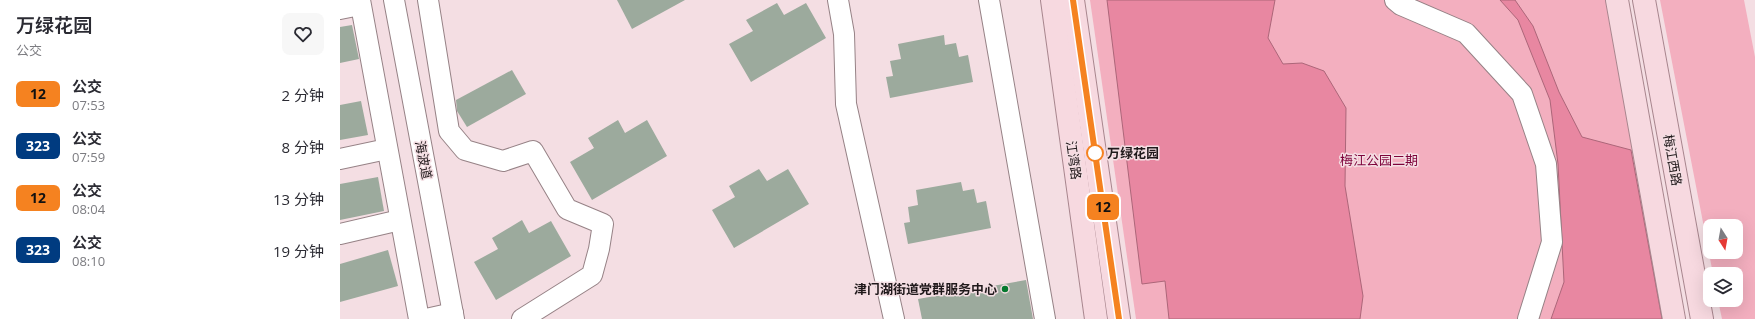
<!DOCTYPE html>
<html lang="zh">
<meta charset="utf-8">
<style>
:root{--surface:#fff;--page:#f7f7f7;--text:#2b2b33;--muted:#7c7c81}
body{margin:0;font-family:"Open Sans","Noto Sans SC",sans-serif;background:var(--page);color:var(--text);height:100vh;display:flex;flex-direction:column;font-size:15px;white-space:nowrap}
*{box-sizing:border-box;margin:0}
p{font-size:13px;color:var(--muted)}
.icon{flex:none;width:22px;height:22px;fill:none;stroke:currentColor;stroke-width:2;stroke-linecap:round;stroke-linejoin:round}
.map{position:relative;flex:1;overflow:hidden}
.drawer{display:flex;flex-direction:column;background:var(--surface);width:340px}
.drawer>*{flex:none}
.badge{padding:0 8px;border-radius:6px;font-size:14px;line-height:26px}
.needle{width:26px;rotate:169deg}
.tools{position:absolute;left:1363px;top:219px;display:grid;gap:8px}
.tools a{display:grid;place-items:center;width:40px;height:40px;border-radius:8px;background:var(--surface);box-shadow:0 4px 16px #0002;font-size:20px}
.map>.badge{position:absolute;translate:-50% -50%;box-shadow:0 0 0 2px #fff}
.round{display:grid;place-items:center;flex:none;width:42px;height:42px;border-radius:8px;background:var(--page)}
.head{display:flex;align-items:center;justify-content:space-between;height:68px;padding:0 16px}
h1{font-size:19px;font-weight:600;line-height:30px}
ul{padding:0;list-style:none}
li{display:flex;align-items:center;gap:12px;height:52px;padding:0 16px}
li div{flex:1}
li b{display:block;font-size:15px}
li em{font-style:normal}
li .badge{min-width:44px;font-weight:700;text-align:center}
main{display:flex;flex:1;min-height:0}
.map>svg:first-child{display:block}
.green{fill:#f3afbf;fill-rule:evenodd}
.water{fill:#e887a1;stroke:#ac6679}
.building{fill:#9caa9d}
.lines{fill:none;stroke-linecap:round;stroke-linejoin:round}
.minor-casing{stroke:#968286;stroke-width:22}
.major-casing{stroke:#a8868e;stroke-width:24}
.minor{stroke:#fff;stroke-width:20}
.major{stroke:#f7d9e0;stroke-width:22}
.line-casing{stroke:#fff;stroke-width:9}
.line{stroke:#f58220;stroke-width:6}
.stop-dot{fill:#fff;stroke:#f58220;stroke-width:2}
.poi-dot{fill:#04792e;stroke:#f4dee3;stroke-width:1.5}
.labels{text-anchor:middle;stroke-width:3;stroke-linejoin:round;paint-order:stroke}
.stop-label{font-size:13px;font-weight:bold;fill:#20191b;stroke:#f4dee3;text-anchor:start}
.street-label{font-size:13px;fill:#20191b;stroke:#f4dee3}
.park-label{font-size:13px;fill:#7d023a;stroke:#f4dee3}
.poi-label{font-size:13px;font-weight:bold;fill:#20191b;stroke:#f4dee3;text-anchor:end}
</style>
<main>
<section class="drawer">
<div class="head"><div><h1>万绿花园</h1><p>公交</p></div><a class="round"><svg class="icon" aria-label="heart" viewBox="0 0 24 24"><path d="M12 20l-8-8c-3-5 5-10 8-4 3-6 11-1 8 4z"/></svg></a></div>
<ul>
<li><span class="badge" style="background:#f58220;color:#111">12</span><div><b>公交</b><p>07:53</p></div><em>2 分钟</em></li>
<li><span class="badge" style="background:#003b80;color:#fff">323</span><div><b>公交</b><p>07:59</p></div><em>8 分钟</em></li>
<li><span class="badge" style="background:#f58220;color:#111">12</span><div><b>公交</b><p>08:04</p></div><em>13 分钟</em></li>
<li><span class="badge" style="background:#003b80;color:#fff">323</span><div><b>公交</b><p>08:10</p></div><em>19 分钟</em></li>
</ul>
</section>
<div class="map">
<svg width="1415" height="319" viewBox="0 0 1415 319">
<rect width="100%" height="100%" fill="#f4dee3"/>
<g class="green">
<path d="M750 0H1274L1334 319H796Z"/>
<path d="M1320 0H1404L1415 57V319H1382L1378 300H1396V274H1373ZM1370 226H1396V252H1370Z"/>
</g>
<g class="water">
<path d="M767 0H935L928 38 943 64 962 63 984 71 1006 108 1005 186 1023 296 1020 319H829L825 281 802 284Z"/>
<path d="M1160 0H1175L1193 26 1219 92 1242 137 1291 150 1322 319H1211L1224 282 1218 164 1210 100 1178 20Z"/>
</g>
<g class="building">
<path d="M277 0H345L292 29Z"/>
<path d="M437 3 444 15 466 3 486 38 411 82 389 44 413 31 406 20Z"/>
<path d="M12 25 19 59 0 63V27Z"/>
<path d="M604 35 605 45 616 43 619 57 628 55 633 82 550 98 546 77 553 76 550 61 561 59 558 44Z"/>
<path d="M172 70 186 94 127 127 117 111 116 100Z"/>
<path d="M21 101 28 135 0 140V105Z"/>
<path d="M278 120 285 133 307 120 327 156 252 200 230 162 254 148 248 138Z"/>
<path d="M419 169 427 181 448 169 469 204 394 248 372 210 395 197 389 186Z"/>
<path d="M38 177 44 211 0 220V184Z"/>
<path d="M621 182 623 191 634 189 637 203 646 201 651 228 568 244 564 223 570 222 568 207 578 205 576 190Z"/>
<path d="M182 220 189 233 211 221 231 256 156 300 134 262 158 249 152 238Z"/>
<path d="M48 250 58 286 0 302V264Z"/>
<path d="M686 280 693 319H582L578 299Z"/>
</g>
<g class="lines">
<defs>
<g id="minor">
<path d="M20 0 79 319"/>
<path d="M54 0 114 319"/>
<path d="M88 0 109 131 125 150 163 161 193 151 227 209 263 224 259 249 252 275 182 319"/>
<path d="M498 0 504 34 506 104 554 319"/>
<path d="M649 0 705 319"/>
<path d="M1055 0 1061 5 1126 33 1182 94 1206 164 1212 242 1188 319"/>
<path d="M0 9 20 5"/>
<path d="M0 159 47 149"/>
<path d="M0 234 60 220"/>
<path d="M86 319 113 313"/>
</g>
<g id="major">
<path d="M712 0 756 319"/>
<path d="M733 0 779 319"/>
<path d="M1277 0 1334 319"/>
<path d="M1304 0 1362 319"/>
</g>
</defs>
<use href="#minor" class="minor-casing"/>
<use href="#major" class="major-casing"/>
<use href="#minor" class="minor"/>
<use href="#major" class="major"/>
</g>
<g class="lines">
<defs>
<path id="line" d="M733 0 779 319"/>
</defs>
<use href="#line" class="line-casing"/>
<use href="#line" class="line"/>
</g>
<circle class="stop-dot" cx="755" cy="153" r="8"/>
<circle class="poi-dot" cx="665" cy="289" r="4"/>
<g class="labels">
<g class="stop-label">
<text x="767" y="158">万绿花园</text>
</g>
<g class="street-label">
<text transform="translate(84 160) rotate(79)" y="5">海波道</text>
<text transform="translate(734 160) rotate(82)" y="5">江湾路</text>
<text transform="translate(1333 160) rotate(80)" y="5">梅江西路</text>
</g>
<g class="park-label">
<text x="1039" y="165">梅江公园二期</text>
</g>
<g class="poi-label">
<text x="657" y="294">津门湖街道党群服务中心</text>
</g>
</g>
</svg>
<div class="tools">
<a><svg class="needle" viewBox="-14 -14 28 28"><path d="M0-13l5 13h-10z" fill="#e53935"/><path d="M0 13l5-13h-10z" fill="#7c7c81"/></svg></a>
<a><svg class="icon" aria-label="layers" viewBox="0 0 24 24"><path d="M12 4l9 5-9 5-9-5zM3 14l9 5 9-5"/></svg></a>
</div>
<b class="badge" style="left:763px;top:207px;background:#f58220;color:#111">12</b>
</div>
</main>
